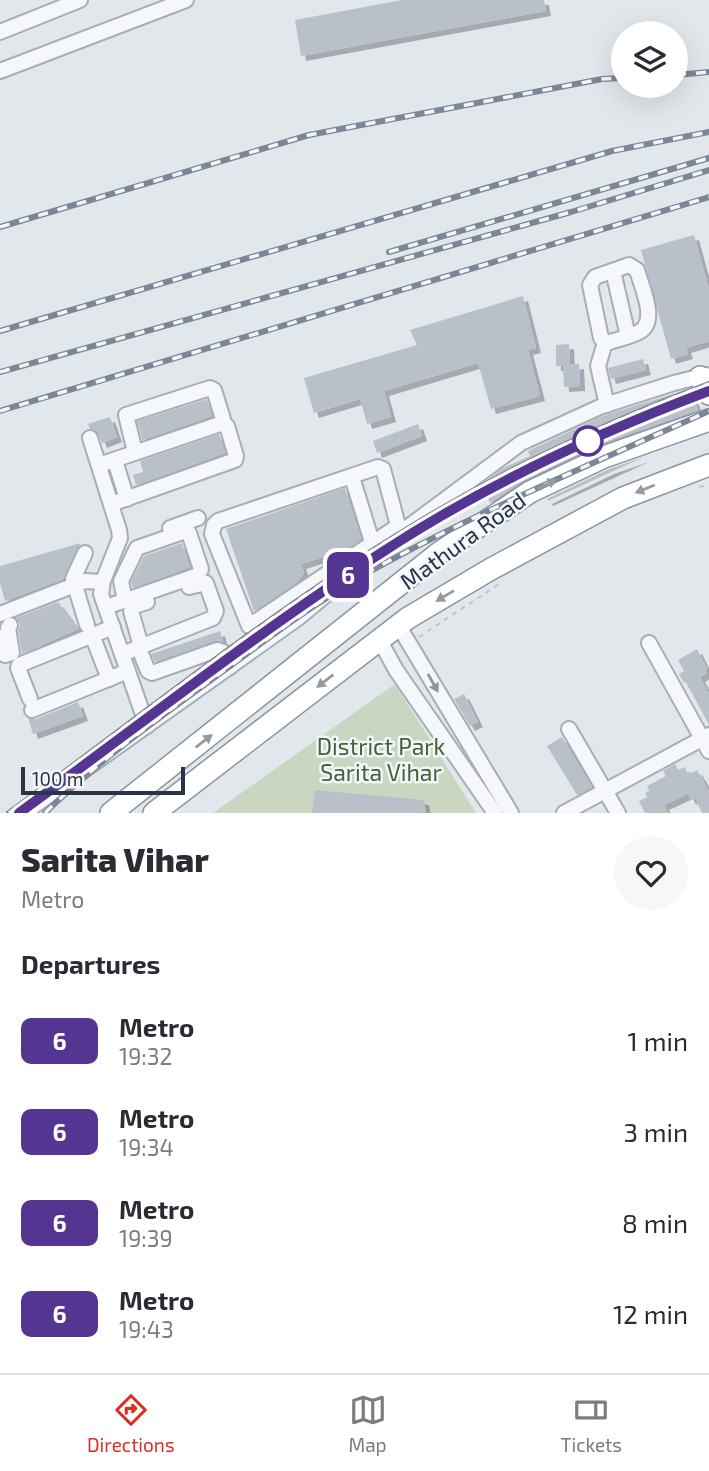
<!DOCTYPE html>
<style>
:root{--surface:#fff;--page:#f7f7f7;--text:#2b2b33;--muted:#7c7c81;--line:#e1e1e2;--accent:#d93025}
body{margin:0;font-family:"Exo 2",sans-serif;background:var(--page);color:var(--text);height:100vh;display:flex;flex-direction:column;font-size:26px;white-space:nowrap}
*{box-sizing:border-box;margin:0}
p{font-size:23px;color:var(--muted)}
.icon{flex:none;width:38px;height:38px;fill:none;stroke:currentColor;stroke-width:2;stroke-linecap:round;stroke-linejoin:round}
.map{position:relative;height:813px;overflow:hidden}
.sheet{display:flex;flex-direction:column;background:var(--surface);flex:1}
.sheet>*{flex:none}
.badge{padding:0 14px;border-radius:10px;font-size:24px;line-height:46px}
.fabs{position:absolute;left:611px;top:21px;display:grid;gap:14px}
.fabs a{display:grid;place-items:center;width:77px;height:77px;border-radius:50%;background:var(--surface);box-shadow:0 7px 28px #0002;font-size:35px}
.scale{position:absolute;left:21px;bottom:18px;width:164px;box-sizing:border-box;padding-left:7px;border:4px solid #283546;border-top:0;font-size:19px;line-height:24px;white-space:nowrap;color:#283546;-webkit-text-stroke:5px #f2f5f9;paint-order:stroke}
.map>.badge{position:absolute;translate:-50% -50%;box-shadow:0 0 0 4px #fff}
h2{padding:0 21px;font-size:26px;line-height:63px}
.round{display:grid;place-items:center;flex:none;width:74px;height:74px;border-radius:37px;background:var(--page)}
.headline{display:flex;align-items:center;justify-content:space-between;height:119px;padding:0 21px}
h1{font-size:33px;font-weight:800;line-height:52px}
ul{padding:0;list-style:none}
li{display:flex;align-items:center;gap:21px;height:91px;padding:0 21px}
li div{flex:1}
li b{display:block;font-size:26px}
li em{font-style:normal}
li .badge{min-width:77px;font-weight:700;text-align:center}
.dock{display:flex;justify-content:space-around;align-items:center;height:98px;border-top:2px solid var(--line);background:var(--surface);font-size:19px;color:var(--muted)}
.dock a{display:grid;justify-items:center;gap:4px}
.dock .current{color:var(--accent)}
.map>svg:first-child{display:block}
.green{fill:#c9d7c2}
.building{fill:#b9c0ca;filter:url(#shadow)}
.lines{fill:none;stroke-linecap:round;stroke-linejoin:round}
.minor-casing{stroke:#a6aeb7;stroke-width:18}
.highway-casing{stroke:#8895a4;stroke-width:24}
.path{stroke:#c0c5cb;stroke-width:2;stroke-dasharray:5 5;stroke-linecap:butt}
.minor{stroke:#f6f7fa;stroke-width:14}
.highway{stroke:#fff;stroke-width:21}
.rail-casing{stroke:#7a8797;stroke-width:6}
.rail{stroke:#f2f5f9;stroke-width:3.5;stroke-dasharray:10;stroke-linecap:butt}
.oneway{fill:#949aa2}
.oneway2{fill:#8f96a0}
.line-casing{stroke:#fff;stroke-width:16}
.line{stroke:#553592;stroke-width:10}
.stop-dot{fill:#fff;stroke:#553592;stroke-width:3.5}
.labels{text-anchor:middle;stroke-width:5;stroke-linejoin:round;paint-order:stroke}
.street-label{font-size:23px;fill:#283546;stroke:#f2f5f9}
.park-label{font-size:23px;fill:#406334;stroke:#f2f5f9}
</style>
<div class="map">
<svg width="709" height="813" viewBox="0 0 709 813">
<defs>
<filter id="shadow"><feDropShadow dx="5" dy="5" stdDeviation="0" flood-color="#0004"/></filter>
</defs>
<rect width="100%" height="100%" fill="#e2e7ec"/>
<path class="green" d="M395 684 476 813H213Z"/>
<g class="building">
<path d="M402 0H544L546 11 301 56 295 20Z"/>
<path d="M694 235 709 290V341L686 348 688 354 671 359 641 250Z"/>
<path d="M523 296 536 348 528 350 540 396 491 409 478 363 384 391 391 417 367 424 360 399 314 413 304 378 417 345 410 330Z"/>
<path d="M569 344 570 365 579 364 580 386 564 387 563 366H556V345Z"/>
<path d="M643 359 646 370 611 379 608 368Z"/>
<path d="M689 389 698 410 598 445 524 480 490 503 482 484 503 468 530 456 528 451 605 415Z"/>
<path d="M207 399 212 416 142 440 137 421Z"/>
<path d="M110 417 117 437 102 443 97 431 90 429 88 424Z"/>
<path d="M418 424 422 436 377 453 373 441Z"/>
<path d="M219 434 225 453 136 485 133 475 143 472 140 461Z"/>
<path d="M644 457 548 501 547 499 609 469Z"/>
<path d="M345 488 361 539 346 550 301 564 304 573 296 583 254 611 226 529Z"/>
<path d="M81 543 63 579 5 601 0 583V566Z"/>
<path d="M182 543 190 567 133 588 131 582 144 556Z"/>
<path d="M58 602 78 629 22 654 18 630 20 625 16 618Z"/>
<path d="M220 631 223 642 214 641 155 662 151 654Z"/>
<path d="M697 649 707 669 705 670 707 673 700 677 709 694V725L686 682 684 683 679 674 684 671 678 660Z"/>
<path d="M464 694 478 722 470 726 454 699Z"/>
<path d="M78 702 83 716 33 734 28 718 36 719Z"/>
<path d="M562 737 592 787 577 795 547 746Z"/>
<path d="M675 764 678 770 685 767 688 774 697 770 702 778 709 792V813H702L695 798 691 800 688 794 664 805 668 813H645L639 801 647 797 645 793 649 791 647 786 666 776 663 771Z"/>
<path d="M315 790 424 800 426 813H312Z"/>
</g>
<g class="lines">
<defs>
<g id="minor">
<path d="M0 32 80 0"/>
<path d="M0 71 186 0"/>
<path d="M629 265 637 270C641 286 659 322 639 332 630 337 618 339 607 343L601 338 590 285 595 277Z"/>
<path d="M613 271 628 336"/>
<path d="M605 342 598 366 607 405"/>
<path d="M90 438 119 530 120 538 103 581 101 594 147 726"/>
<path d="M116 464 127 499"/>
<path d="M99 465 220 424 223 419 214 390 210 388 126 415 135 452"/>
<path d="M352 477 372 542"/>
<path d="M111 504 235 460 236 456 227 426"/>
<path d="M170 528 198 518"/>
<path d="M392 530 249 626 212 534 214 525 218 521 378 467 383 469 400 533"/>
<path d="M85 553 73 579 87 625"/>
<path d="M106 607 198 575 201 569 189 533 183 532 137 548 121 581 125 601"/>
<path d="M0 614 85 581 102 582"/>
<path d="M398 625 511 813"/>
<path d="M92 635 109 679"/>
<path d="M0 637 5 655 12 653 8 628 10 625"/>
<path d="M379 639 396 670 495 813"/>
<path d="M649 643 709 751"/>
<path d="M141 646 131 611 134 606 147 602"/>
<path d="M122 654 213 618 216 611 206 583 189 587"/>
<path d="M142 656 148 671 152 673 217 650 223 652 230 667"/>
<path d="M30 699 18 668 19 665 113 627"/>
<path d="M32 710 128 671"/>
<path d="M569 729 618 813"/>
<path d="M24 813 298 618 400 533 521 443 602 406 674 383 706 375"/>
<path d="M564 813 709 735"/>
</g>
<g id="highway">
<path d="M700 377 709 394"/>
<path d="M111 813 439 553 530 492 604 457 709 420"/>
<path d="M154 813 408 618 491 569 623 498 709 465"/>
</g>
</defs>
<use href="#minor" class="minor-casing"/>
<use href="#highway" class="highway-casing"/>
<g class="path">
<path d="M699 487 709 485"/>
<path d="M419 637 502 582"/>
</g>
<use href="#minor" class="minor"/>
<use href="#highway" class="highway"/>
<defs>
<g id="rail">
<path d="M676 75 709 72"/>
<path d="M0 227 309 135 602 79 623 78"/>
<path d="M389 252 709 158"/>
<path d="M0 331 612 151 709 132"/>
<path d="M0 372 571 212 709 170"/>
<path d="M0 411 709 197"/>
<path d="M9 813C141 717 269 613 409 528 504 470 605 423 709 384"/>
<path d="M45 813C97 762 156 720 215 677 270 637 326 594 387 562 491 506 601 460 709 411"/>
</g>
</defs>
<use href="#rail" class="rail-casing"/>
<use href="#rail" class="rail"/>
</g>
<defs><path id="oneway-solid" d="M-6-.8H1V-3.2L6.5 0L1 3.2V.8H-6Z" transform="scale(1.75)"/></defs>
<g class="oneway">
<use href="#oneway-solid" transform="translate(547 484) rotate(-25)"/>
<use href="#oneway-solid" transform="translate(645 489) rotate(158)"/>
<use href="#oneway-solid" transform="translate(445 596) rotate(149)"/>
<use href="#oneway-solid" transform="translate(325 681) rotate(142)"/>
<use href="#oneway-solid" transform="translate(204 741) rotate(-38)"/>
</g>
<use class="oneway2" href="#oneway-solid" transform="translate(433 683) rotate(61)"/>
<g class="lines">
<defs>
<path id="line" d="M19 813C139 726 256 633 381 553 483 486 595 434 709 391"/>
</defs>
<use href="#line" class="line-casing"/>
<use href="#line" class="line"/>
</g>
<circle class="stop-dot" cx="588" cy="441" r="14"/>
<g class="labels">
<g class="street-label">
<text transform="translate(463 541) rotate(-36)" y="8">Mathura Road</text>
</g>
<g class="park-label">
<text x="381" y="755">District Park<tspan x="381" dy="26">Sarita Vihar</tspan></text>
</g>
</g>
</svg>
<div class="fabs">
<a><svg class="icon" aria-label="layers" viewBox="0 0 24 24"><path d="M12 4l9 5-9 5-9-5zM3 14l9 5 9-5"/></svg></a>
</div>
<div class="scale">100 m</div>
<b class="badge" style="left:348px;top:575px;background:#553592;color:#fff">6</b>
</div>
<section class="sheet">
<div class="headline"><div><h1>Sarita Vihar</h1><p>Metro</p></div><a class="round"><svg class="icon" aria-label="heart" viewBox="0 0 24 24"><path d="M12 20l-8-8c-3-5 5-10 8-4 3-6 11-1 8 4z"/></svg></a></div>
<h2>Departures</h2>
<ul>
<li><span class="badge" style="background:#553592;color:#fff">6</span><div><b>Metro</b><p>19:32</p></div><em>1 min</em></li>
<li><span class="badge" style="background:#553592;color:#fff">6</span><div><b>Metro</b><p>19:34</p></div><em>3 min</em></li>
<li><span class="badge" style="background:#553592;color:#fff">6</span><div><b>Metro</b><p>19:39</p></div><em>8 min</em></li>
<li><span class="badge" style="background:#553592;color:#fff">6</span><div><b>Metro</b><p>19:43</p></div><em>12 min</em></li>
</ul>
</section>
<nav class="dock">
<a class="current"><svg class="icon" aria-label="directions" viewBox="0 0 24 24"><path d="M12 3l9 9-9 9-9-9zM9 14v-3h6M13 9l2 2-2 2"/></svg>Directions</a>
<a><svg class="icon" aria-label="map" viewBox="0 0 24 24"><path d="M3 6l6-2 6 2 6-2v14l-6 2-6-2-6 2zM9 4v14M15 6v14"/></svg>Map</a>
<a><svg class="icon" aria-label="tickets" viewBox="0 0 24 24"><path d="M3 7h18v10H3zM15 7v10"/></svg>Tickets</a>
</nav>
